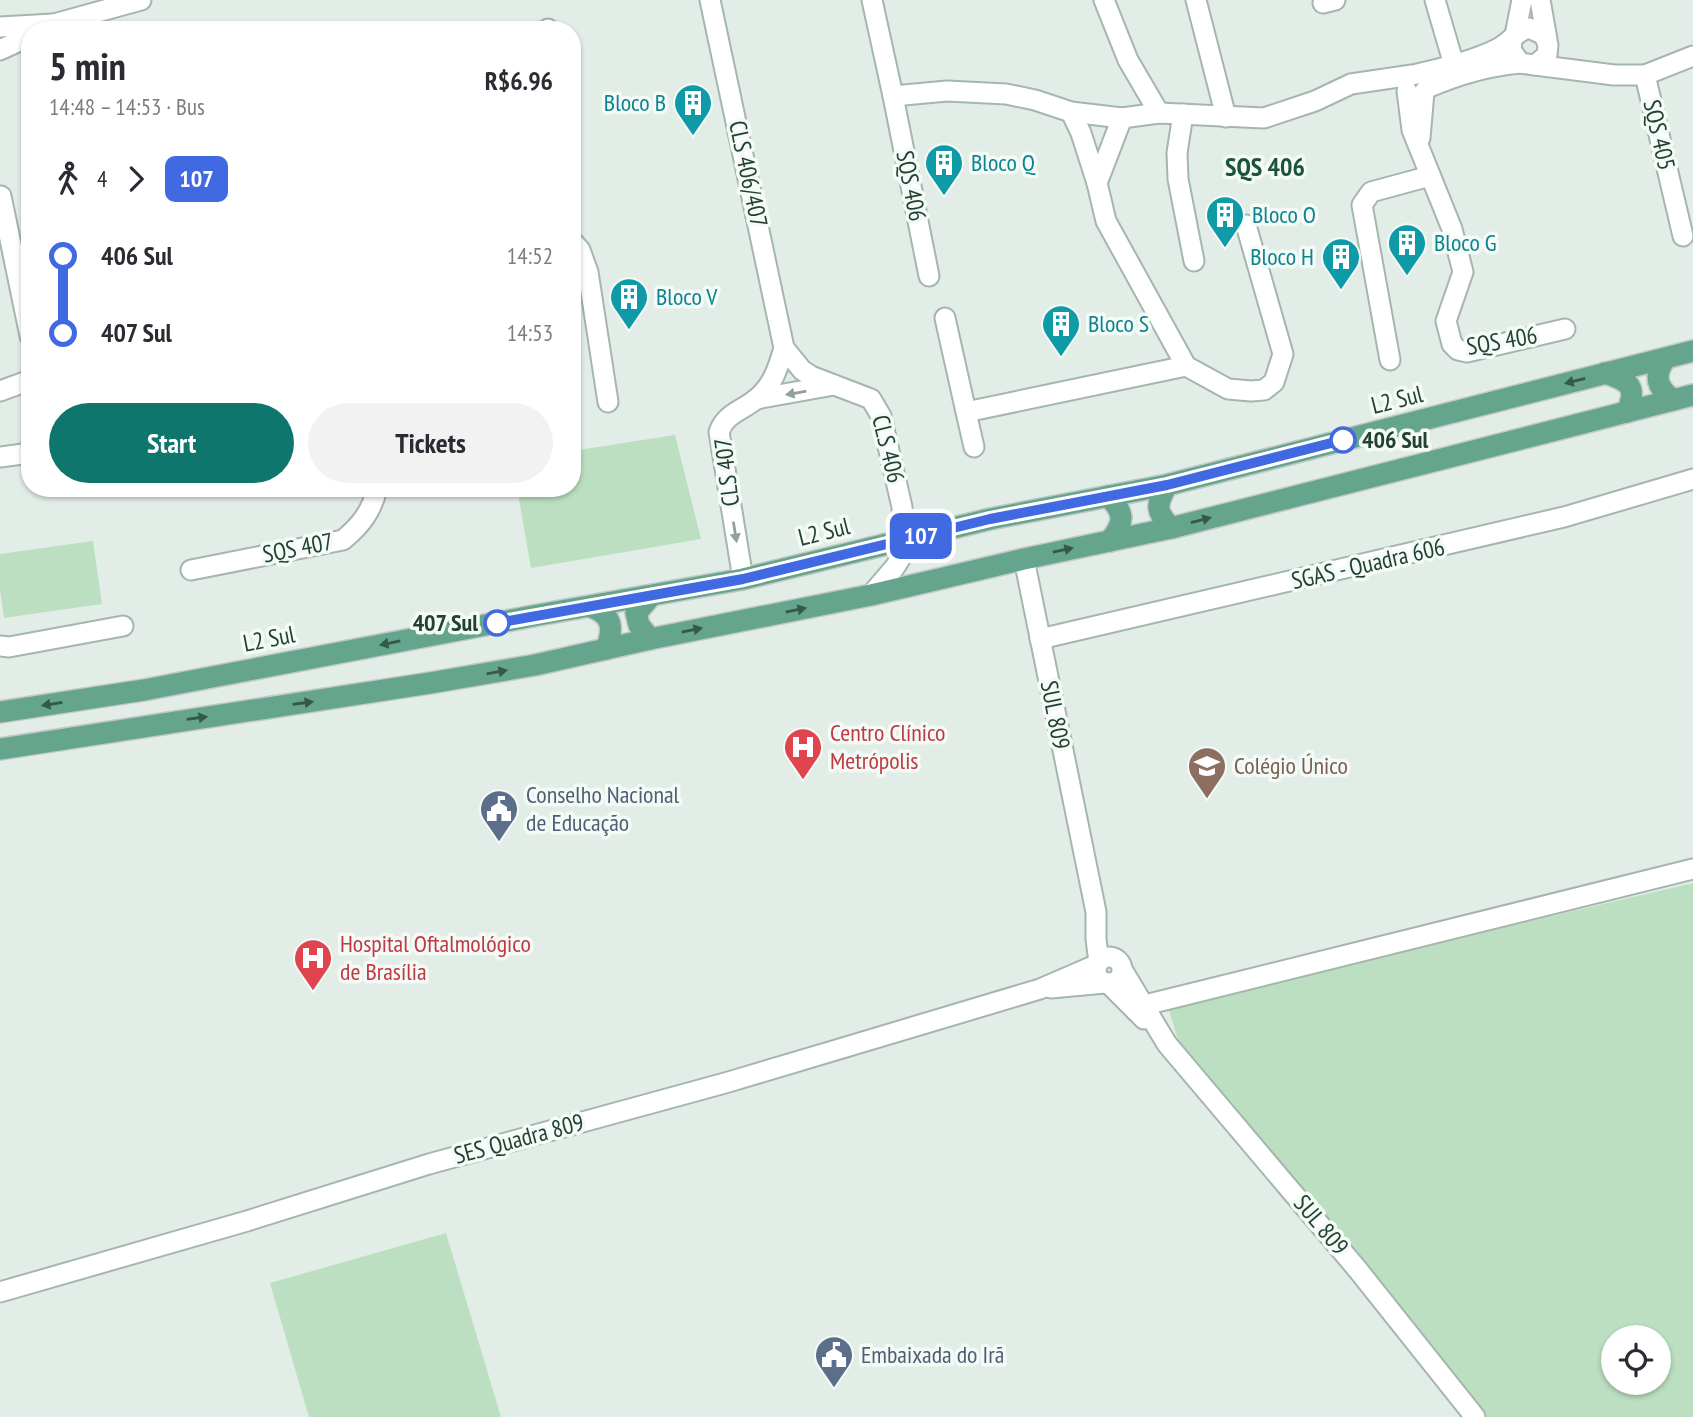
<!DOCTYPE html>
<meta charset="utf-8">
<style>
:root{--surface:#fff;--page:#f2f2f3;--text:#2b2b33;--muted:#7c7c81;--accent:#0f766e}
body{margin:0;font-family:"PT Sans Narrow",sans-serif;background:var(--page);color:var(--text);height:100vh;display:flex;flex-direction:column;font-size:26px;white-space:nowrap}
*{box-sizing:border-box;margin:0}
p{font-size:23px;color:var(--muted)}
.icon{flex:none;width:38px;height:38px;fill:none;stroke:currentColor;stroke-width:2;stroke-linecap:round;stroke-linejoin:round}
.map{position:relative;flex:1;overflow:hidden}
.panel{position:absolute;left:21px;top:21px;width:560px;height:476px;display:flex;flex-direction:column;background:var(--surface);border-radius:28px;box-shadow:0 2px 5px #0004}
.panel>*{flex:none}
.badge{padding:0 14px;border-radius:10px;font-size:24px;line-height:46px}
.fabs{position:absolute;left:1601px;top:1325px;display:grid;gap:14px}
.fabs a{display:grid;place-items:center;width:70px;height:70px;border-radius:50%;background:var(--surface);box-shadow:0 2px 5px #0004;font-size:35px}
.map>.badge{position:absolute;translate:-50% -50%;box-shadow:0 0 0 4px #fff}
.legs{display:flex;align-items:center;gap:10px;height:77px;padding:0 28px;font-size:23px}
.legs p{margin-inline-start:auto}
.head{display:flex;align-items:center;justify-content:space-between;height:119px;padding:0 28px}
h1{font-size:38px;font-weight:600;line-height:52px}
.primary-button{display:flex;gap:14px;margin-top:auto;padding:14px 28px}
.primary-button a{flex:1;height:80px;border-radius:42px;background:var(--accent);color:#fff;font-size:28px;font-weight:600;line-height:80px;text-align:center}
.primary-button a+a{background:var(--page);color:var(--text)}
ul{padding:0 28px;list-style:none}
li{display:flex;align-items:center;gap:24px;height:77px;font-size:26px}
li i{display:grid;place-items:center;width:10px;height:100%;margin:0 9px;background:currentColor}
li i::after{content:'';width:18px;height:18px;margin:-9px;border:5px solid;border-radius:50%;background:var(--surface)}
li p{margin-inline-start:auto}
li:first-child i{background:linear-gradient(#0000 50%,currentColor 0)}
li:last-child i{background:linear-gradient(currentColor 50%,#0000 0)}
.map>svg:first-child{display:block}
.green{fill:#bbdfc0;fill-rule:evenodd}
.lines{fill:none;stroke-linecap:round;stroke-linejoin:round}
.minor-casing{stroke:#a5b6ae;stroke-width:23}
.major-casing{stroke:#c1cac6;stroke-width:24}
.minor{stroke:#fff;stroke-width:19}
.major{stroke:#66a58d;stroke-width:21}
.oneway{fill:#33594a}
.oneway2{fill:#90a09a}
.line-1-casing{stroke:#fff;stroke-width:16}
.line-1{stroke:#4169e1;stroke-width:10}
.stop-1-dot{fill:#fff;stroke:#4169e1;stroke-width:3.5}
.labels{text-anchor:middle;stroke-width:7;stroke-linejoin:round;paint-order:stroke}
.culture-label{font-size:24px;fill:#0d838f;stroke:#f4faf6;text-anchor:start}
.street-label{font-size:24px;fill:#224034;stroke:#f4faf6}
.stop-label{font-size:24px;font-weight:bold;fill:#224034;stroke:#f4faf6;text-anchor:start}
.health-label{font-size:24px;fill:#be3a42;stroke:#f4faf6;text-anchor:start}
.education-label{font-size:24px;fill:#785e54;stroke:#f4faf6;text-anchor:start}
.service-label{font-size:24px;fill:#4e5e75;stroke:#f4faf6;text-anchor:start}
.neighbourhood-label{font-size:26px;font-weight:bold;fill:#1c533f;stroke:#f4faf6}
</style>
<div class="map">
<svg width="1693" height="1417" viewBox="0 0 1693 1417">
<rect width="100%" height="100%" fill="#e3ede7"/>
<g class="green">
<path d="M675 435 701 539 531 568 517 488H572V451Z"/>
<path d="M93 541 102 604 4 618 0 590V554Z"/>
<path d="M1693 883V1417H1486L1178 1040 1169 1010 1296 976ZM1614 1337H1659V1382H1614Z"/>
<path d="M446 1233 501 1417H309L270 1283Z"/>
</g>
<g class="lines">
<defs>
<g id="minor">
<path d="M710 0 784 348 802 370 811 376 871 399 881 416 902 507 903 540 900 559 895 567 871 595"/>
<path d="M872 0 893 96 947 91 1006 94 1035 100 1071 112 1122 118"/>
<path d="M1104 0 1128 60 1159 113"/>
<path d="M1196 0 1226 117"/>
<path d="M1435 0 1457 75"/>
<path d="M1540 0 1547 39"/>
<path d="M1323 3 1335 0"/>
<path d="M0 27 53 24"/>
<path d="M548 29V30"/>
<path d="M42 30 54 24 141 0"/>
<path d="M1515 35 1522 0"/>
<path d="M0 50 30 36"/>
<path d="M1535 65 1614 75H1645L1693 56"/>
<path d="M1417 74C1444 68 1473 61 1497 49 1510 43 1516 31 1529 28L1544 35 1548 45 1547 55 1535 65 1520 63 1511 50 1512 40"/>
<path d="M1645 75 1683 236"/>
<path d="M1427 88C1457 75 1486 66 1520 63"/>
<path d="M1407 91 1412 130 1452 229 1463 272 1446 321 1452 344 1458 350 1467 352 1565 329"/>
<path d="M893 96 929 276"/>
<path d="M1071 112 1081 133 1097 183"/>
<path d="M1183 114 1177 153 1178 179 1194 261"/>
<path d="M1420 138 1424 92"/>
<path d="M1 196 30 336"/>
<path d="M1246 225 1283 354 1274 382 1264 390 1251 391 1228 389 1186 366 1106 221 1097 183 1122 118 1159 113 1264 118 1315 101 1351 84 1412 75"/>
<path d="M572 241 580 250 588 272 608 402"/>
<path d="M945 318 966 412 1186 366"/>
<path d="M1390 360 1362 205 1371 192 1430 176"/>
<path d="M0 391 30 380"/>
<path d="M756 399 834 385"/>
<path d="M966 412 974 447"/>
<path d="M0 457 30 453"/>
<path d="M1024 559 1096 912V939L1099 962"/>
<path d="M191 570 343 540C361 525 372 511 377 488"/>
<path d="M743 579 719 432C725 414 741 411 755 400 773 386 778 368 784 348"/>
<path d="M1040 639 1564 517 1693 479"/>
<path d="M0 646 9 647 123 626"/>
<circle cx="1109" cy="970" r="13"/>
<path d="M1123 971 1167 1044 1358 1270 1475 1417"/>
<path d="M1108 983 1144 1019"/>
<path d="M1051 988 1105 983"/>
<path d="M1136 1011 1145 1005 1693 869"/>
<path d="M0 1292 247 1221 429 1164 725 1083 836 1050 1040 989 1098 964"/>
</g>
<g id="major">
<path d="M1665 359C1653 376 1657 388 1673 400"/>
<path d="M1605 373C1629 381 1638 386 1627 412"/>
<path d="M1167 485C1156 505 1155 511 1171 528"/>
<path d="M1108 496C1125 513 1125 522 1110 541"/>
<path d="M591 607C613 615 614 629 606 649"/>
<path d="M650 639 639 625 636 613 650 597"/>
<path d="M0 712 144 690 538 615 743 579 990 519 1167 485 1693 351"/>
<path d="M0 749 430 683 535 665 650 639 871 595 1024 559 1171 528 1693 395"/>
</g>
</defs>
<use href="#minor" class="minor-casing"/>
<use href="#major" class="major-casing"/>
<use href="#minor" class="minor"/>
<use href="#major" class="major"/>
</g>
<defs><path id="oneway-solid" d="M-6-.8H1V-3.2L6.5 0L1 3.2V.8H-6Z" transform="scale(1.75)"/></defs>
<g class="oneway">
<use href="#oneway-solid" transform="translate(1575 381) rotate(166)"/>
<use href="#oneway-solid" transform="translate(1201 520) rotate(-14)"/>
<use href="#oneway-solid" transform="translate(1063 550) rotate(-12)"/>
<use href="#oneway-solid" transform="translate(796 610) rotate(-11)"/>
<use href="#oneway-solid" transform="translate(692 630) rotate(-11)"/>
<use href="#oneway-solid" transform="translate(390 643) rotate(169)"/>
<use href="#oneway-solid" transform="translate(497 672) rotate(-10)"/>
<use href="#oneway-solid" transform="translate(303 703) rotate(-8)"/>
<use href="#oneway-solid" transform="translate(52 704) rotate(171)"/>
<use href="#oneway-solid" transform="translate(197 718) rotate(-8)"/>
</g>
<g class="oneway2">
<use href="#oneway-solid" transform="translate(796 393) rotate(170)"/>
<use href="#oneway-solid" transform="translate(735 532) rotate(81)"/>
</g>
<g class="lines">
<defs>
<path id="line-1" d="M497 623 743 579 990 519 1167 485 1343 440"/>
</defs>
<use href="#line-1" class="line-1-casing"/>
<use href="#line-1" class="line-1"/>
</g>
<defs>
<symbol id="building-pin" viewBox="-11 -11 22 30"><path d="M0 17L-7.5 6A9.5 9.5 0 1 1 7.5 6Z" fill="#0f9aa8" stroke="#f4faf6"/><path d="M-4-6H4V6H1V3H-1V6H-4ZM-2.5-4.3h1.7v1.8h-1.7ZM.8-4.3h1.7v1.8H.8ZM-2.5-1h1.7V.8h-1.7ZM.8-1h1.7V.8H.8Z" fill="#fff"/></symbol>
<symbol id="hospital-pin" viewBox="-11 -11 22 30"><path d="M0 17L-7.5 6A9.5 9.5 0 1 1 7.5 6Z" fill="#e0444e" stroke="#f4faf6"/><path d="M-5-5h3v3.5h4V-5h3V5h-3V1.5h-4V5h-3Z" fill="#fff"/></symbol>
<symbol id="school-pin" viewBox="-11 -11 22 30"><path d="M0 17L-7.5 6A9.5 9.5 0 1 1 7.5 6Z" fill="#8d6e63" stroke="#f4faf6"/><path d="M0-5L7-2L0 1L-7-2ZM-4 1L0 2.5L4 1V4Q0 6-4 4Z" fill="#fff"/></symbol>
<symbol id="civic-pin" viewBox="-11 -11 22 30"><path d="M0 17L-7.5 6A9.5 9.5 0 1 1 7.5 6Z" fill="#5c6f8a" stroke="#f4faf6"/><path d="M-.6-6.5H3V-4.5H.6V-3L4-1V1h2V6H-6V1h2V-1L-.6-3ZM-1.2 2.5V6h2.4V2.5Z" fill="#fff"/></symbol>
</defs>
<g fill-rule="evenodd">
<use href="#building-pin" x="671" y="81" width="44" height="60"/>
<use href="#building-pin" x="922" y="141" width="44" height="60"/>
<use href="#building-pin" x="1203" y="193" width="44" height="60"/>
<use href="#building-pin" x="1385" y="221" width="44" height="60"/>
<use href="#building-pin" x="1319" y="235" width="44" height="60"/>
<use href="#building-pin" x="607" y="275" width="44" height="60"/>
<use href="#building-pin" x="1039" y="302" width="44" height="60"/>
<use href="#hospital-pin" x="781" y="725" width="44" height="60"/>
<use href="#school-pin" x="1185" y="744" width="44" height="60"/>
<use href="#civic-pin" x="477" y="787" width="44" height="60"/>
<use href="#hospital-pin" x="291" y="936" width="44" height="60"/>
<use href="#civic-pin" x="812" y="1333" width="44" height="60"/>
</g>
<g class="stop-1-dot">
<circle cx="1343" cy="440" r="12"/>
<circle cx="497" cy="623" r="12"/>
</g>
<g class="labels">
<g class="culture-label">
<text x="666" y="111" text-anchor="end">Bloco B</text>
<text x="971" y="171">Bloco Q</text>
<text x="1252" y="223">Bloco O</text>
<text x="1434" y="251">Bloco G</text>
<text x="1314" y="265" text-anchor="end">Bloco H</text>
<text x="656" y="305">Bloco V</text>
<text x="1088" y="332">Bloco S</text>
</g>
<g class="street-label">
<text transform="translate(1659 135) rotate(77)" y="8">SQS 405</text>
<text transform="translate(748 174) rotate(78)" y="8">CLS 406/407</text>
<text transform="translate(911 186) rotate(79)" y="8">SQS 406</text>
<text transform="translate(1502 341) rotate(-10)" y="8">SQS 406</text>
<text transform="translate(1397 400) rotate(-14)" y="8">L2 Sul</text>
<text transform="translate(888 449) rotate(76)" y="8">CLS 406</text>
<text transform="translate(727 472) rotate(-97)" y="8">CLS 407</text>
<text transform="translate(824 532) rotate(-14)" y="8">L2 Sul</text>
<text transform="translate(298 548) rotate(-11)" y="8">SQS 407</text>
<text transform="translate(1368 564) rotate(-13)" y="8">SGAS - Quadra 606</text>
<text transform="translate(269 639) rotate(-11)" y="8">L2 Sul</text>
<text transform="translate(1055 715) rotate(79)" y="8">SUL 809</text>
<text transform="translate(519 1139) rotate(-15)" y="8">SES Quadra 809</text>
<text transform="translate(1321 1225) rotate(50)" y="8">SUL 809</text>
</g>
<g class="stop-label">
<text x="1362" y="448">406 Sul</text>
<text x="478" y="631" text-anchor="end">407 Sul</text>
</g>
<g class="health-label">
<text x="830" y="741">Centro Clínico<tspan x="830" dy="28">Metrópolis</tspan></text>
<text x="340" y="952">Hospital Oftalmológico<tspan x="340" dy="28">de Brasília</tspan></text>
</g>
<g class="education-label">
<text x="1234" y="774">Colégio Único</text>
</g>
<g class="service-label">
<text x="526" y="803">Conselho Nacional<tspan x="526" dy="28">de Educação</tspan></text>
<text x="861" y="1363">Embaixada do Irã</text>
</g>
<g class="neighbourhood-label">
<text x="1265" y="176">SQS 406</text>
</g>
</g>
</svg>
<div class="fabs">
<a><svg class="icon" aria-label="locate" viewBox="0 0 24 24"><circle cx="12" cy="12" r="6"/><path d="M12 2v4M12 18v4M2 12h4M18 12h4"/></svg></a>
</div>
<b class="badge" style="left:921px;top:536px;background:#4169e1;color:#fff">107</b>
<section class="panel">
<div class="head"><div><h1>5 min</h1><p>14:48 – 14:53 · Bus</p></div><b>R$6.96</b></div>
<div class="legs"><svg class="icon" aria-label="walk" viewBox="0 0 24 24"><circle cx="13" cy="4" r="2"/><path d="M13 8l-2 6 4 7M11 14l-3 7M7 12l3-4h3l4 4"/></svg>4<svg class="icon" aria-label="forward" viewBox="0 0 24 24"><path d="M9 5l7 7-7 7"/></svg><b class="badge" style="background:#4169e1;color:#fff">107</b></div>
<ul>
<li><i style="color:#4169e1"></i><b>406 Sul</b><p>14:52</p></li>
<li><i style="color:#4169e1"></i><b>407 Sul</b><p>14:53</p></li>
</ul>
<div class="primary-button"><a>Start</a><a>Tickets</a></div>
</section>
</div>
